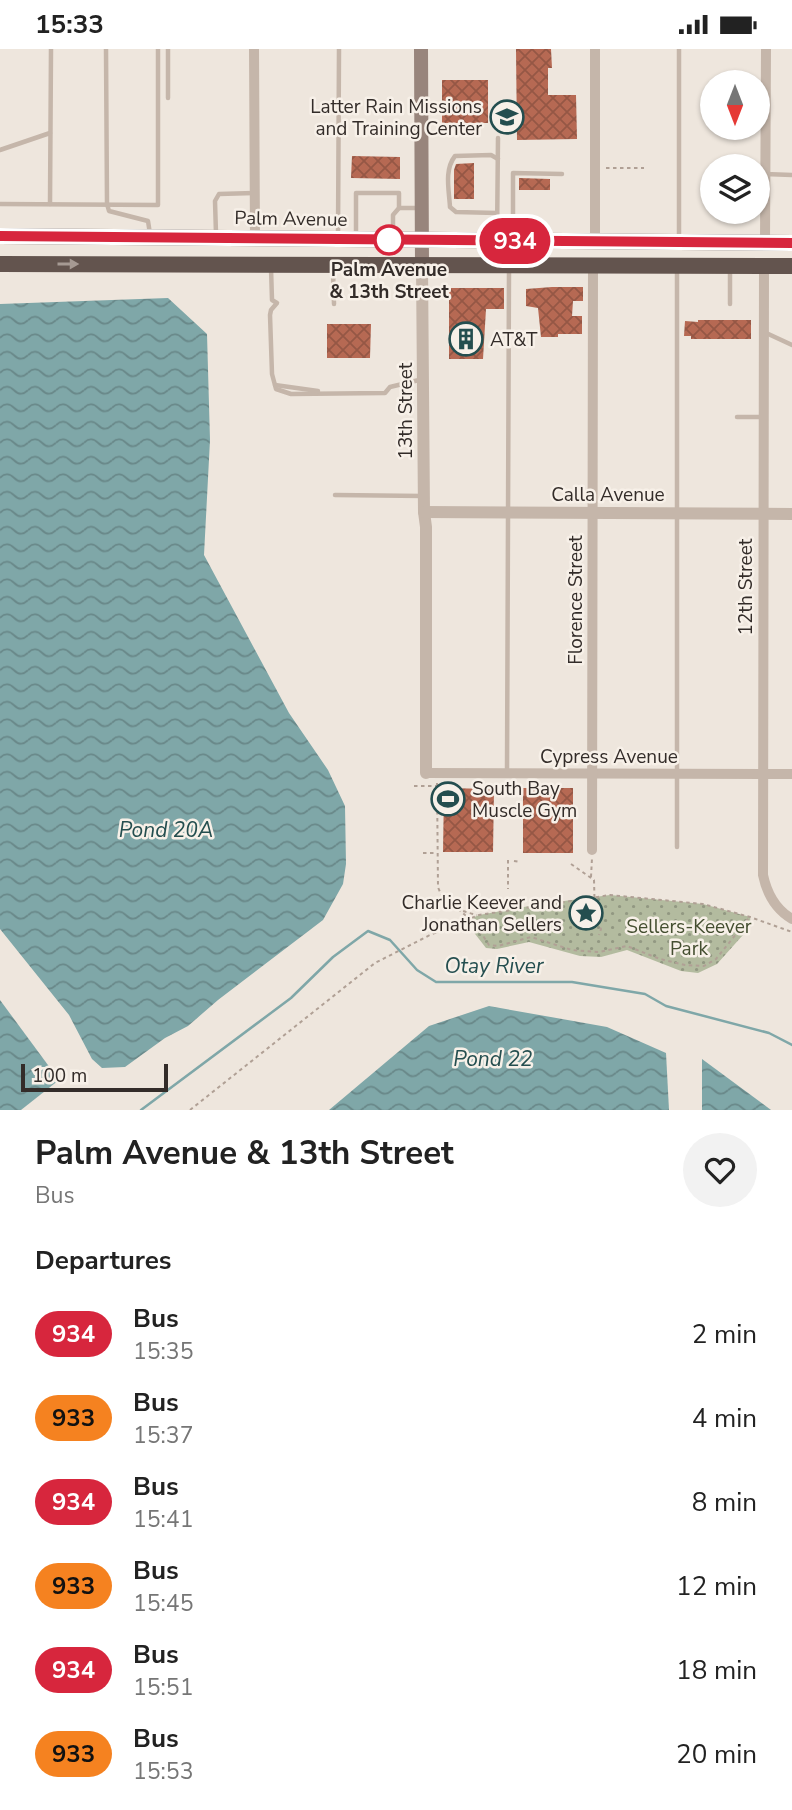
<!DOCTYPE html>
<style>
:root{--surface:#fff;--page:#f2f2f2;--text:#222;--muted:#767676}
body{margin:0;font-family:"Nunito Sans",sans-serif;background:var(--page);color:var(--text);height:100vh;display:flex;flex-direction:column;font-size:26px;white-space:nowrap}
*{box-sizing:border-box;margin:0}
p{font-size:23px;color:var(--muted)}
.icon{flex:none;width:38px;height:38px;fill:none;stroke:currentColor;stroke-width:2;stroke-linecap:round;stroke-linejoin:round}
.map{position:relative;height:1061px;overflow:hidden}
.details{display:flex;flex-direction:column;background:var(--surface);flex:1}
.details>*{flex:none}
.badge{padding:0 14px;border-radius:23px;font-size:24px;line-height:46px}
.needle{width:46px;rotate:180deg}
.tools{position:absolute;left:700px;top:21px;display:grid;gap:14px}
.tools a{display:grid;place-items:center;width:70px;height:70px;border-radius:50%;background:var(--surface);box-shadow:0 2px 5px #0004;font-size:35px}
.scale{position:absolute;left:21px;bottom:18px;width:147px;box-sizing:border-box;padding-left:7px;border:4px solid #332c29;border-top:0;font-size:19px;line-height:24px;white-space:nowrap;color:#332c29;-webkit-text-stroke:5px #f7f0e8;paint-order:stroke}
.map>.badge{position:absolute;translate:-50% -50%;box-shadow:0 0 0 4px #fff}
h2{padding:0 35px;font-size:26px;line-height:63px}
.round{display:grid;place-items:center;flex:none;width:74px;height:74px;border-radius:37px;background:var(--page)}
.head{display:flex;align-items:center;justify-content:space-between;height:119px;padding:0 35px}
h1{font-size:33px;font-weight:700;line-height:52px}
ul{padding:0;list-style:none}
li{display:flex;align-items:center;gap:21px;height:84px;padding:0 35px}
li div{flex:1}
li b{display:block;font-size:26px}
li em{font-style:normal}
li .badge{min-width:77px;font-weight:700;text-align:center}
.status{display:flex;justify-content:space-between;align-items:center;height:49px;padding:0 35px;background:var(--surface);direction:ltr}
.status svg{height:19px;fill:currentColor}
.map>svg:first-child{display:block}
.park{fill:url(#park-dots)}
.water{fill:url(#water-waves)}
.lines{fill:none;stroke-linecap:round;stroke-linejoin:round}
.stream{stroke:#7fa7a8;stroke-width:2.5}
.building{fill:url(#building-cross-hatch)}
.path{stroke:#b0a095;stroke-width:2;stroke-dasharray:3.5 3.5;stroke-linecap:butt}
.service{stroke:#c5b6aa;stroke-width:4.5}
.minor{stroke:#c5b6aa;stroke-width:10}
.tertiary{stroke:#c5b6aa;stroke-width:12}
.secondary{stroke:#98857c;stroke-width:14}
.trunk{stroke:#63544e;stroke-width:16}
.oneway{fill:#a69a93}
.line-casing{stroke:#fff;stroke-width:16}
.line{stroke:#d7263d;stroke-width:10}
.stop-dot{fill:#fff;stroke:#d7263d;stroke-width:3.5}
.labels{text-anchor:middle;stroke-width:5;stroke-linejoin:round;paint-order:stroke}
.poi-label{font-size:19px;fill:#332c29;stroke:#f7f0e8;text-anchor:end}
.street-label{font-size:19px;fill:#332c29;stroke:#f7f0e8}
.stop-label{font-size:19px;font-weight:bold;fill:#332c29;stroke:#f7f0e8}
.park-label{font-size:19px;fill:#444e30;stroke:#f7f0e8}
.water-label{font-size:21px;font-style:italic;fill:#244e4f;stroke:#f7f0e8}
</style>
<div class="status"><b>15:33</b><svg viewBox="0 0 49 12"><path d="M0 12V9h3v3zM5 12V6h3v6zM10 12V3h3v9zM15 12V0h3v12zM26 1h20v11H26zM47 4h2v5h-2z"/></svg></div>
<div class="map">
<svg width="792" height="1061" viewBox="0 0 792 1061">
<defs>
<pattern id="park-dots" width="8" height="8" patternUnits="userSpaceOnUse" patternTransform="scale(1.75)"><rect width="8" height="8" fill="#b3bb9f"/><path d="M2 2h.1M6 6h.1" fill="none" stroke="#929882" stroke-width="1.8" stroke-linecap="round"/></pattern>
<pattern id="water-waves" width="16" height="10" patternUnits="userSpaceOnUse" patternTransform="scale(1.75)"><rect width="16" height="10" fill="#7fa7a8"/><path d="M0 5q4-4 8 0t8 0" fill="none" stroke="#698889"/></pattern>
<pattern id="building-cross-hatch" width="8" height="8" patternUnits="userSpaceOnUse" patternTransform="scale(1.75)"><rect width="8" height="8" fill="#b66953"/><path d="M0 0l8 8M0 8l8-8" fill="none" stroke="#955745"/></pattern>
</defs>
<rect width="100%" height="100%" fill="#eee6dd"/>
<path class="park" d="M610 846 703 855 750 868 751 877 717 915 698 924 681 922 627 901 601 908 580 907 529 893 497 900 486 899 465 872 479 866 541 855Z"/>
<g class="water">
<path d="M168 249 207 285 210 391 204 506 289 664 328 721 345 757 346 815 343 835 323 871 218 951 188 977 165 989 125 1018 102 1019 92 1010 69 966 0 880V255Z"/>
<path d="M0 951 59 1031 21 1061H0Z"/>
<path d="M489 957 607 978 666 1004 669 1061H329L429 977Z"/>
<path d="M702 1010 771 1061H702Z"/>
</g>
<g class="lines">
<path class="stream" d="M141 1061 291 949 333 908 368 882 390 891 417 921 436 933H572L645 945 666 957 769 984 792 996"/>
</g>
<g class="building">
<path d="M516 0H551L552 19H548V46H576L577 90 517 91Z"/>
<rect x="442" y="31" width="46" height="43"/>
<path d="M352 107 400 108V130L351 129Z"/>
<path d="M474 114V150H454V121L456 115Z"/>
<path d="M519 129 550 130V141H519Z"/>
<path d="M552 238H583V252H573L572 267H582V285H558V288H541L538 259 526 257V240Z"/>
<path d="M449 239H504V260H486L483 310H449Z"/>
<path d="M698 271H751V290H691V287H684L685 272 698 273Z"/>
<path d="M327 275H371L370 309H327Z"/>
<path d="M444 739 494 740 493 803H443Z"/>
<rect x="523" y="739" width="50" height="65"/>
</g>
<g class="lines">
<g class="path">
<path d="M606 119H644"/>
<path d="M437 734 438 838C444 856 460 862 477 866"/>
<path d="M414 737H436"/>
<path d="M423 804H436"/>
<path d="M508 811V840"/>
<path d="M514 812 520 813"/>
<path d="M571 815 594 831 595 869 601 880 599 886"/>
<path d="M591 828 592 809"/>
<path d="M458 860 465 866 464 872"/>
<path d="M472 870 489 896 498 897 531 888 572 901 599 903 627 897 660 910 685 916 704 917 716 910 749 869"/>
<path d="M190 1061 375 914 430 886 479 866 610 846 703 855 750 868 792 883"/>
</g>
<g class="service">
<path d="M106 0 107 155 109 162 148 172 150 185"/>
<path d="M168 0V49"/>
<path d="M679 0V188"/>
<path d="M0 101 50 84"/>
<path d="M765 125 792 126"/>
<path d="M0 155 158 156V0"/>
<path d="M50 155 51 0"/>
<path d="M399 159H418"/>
<path d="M497 164 456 163 450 158C449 141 444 121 455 107L491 106 498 110"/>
<path d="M216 185 215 152 219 145 254 144"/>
<path d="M356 186V144H399V159L393 166V188"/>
<path d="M338 188 339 0"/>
<path d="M497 188 498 89"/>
<path d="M513 190V124L562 125"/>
<path d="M271 219 272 251 277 254 271 261 270 266 272 325 276 340 291 345 385 344 390 338 419 331"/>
<path d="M333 221 334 255"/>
<path d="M730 221V255"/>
<path d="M764 283 792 296"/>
<path d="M275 336 318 342"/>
<path d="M737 368H762"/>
<path d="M335 446 423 447"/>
<path d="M507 723 509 220"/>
<path d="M677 798V221"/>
</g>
<g class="minor">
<path d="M254 0 255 189"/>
<path d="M595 0V193"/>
<path d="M765 193 766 0"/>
<path d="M764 217 763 826C767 845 775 860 792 870"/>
<path d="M426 724 792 725"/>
<path d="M592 801 593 217"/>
</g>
<g class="tertiary">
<path d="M422 216 424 463 426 478V724"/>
<path d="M424 463 792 465"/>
</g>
<path class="secondary" d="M421 0 422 216"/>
<g class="trunk">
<path d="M0 187 792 194"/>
<path d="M0 215 792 217"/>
</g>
</g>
<defs><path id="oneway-solid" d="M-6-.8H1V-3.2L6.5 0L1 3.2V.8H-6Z" transform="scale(1.75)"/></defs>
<use class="oneway" href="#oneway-solid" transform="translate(68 215)"/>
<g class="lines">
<defs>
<path id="line" d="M0 187 792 194"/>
</defs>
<use href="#line" class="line-casing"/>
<use href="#line" class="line"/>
</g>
<defs>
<symbol id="school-ring" viewBox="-11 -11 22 22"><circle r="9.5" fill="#f7f0e8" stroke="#244e4f" stroke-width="1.5"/><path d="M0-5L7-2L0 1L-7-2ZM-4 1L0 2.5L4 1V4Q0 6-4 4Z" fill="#244e4f"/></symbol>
<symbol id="building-ring" viewBox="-11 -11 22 22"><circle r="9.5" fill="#f7f0e8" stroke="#244e4f" stroke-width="1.5"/><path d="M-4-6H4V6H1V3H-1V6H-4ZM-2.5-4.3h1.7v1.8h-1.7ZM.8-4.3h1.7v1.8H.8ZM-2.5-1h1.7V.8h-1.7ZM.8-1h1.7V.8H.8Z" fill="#244e4f"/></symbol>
<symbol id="stadium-ring" viewBox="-11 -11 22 22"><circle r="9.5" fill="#f7f0e8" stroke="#244e4f" stroke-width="1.5"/><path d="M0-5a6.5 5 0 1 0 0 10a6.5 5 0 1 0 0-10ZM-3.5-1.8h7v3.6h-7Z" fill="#244e4f"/></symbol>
<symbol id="sight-ring" viewBox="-11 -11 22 22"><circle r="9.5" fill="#f7f0e8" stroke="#244e4f" stroke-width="1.5"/><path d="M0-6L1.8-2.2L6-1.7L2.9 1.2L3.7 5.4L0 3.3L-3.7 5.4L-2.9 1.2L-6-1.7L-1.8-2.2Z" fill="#244e4f"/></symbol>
</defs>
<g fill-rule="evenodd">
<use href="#school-ring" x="488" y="49" width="38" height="38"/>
<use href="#building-ring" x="447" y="271" width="38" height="38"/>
<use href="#stadium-ring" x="429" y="731" width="38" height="38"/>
<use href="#sight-ring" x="567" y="845" width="38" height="38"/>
</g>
<circle class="stop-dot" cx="389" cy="191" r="14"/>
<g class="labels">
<g class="poi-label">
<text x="482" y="64">Latter Rain Missions<tspan x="482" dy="22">and Training Center</tspan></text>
<text x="490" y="297" text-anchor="start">AT&amp;T</text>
<text x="472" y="746" text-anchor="start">South Bay<tspan x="472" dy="22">Muscle Gym</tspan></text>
<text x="562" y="860">Charlie Keever and<tspan x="562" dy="22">Jonathan Sellers</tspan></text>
</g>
<g class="street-label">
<text transform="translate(291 169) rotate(1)" y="7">Palm Avenue</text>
<text transform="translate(405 362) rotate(-90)" y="7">13th Street</text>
<text x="608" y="452">Calla Avenue</text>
<text transform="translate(745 538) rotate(-90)" y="7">12th Street</text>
<text transform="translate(575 551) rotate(-90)" y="7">Florence Street</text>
<text x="609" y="714">Cypress Avenue</text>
</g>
<g class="stop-label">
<text x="389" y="227">Palm Avenue<tspan x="389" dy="22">&amp; 13th Street</tspan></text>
</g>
<g class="park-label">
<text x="689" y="884">Sellers-Keever<tspan x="689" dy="22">Park</tspan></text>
</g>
<g class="water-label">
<text x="166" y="788">Pond 20A</text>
<text x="494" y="924">Otay River</text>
<text x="493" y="1017">Pond 22</text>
</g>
</g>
</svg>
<div class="tools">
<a><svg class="needle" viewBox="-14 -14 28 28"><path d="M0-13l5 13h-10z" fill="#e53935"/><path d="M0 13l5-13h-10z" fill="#767676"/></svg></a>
<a><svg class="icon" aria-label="layers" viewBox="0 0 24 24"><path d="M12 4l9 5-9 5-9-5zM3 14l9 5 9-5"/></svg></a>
</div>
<div class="scale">100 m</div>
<b class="badge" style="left:515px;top:192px;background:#d7263d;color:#fff">934</b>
</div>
<section class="details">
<div class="head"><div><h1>Palm Avenue &amp; 13th Street</h1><p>Bus</p></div><a class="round"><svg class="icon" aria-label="heart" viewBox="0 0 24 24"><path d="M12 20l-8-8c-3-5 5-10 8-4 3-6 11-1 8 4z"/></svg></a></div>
<h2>Departures</h2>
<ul>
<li><span class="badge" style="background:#d7263d;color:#fff">934</span><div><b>Bus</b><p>15:35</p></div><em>2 min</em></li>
<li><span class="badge" style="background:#f58220;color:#111">933</span><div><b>Bus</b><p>15:37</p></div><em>4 min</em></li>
<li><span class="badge" style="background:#d7263d;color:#fff">934</span><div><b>Bus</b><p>15:41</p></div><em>8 min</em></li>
<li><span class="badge" style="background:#f58220;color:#111">933</span><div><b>Bus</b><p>15:45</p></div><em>12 min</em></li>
<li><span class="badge" style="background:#d7263d;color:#fff">934</span><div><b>Bus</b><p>15:51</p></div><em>18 min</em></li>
<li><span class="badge" style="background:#f58220;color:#111">933</span><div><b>Bus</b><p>15:53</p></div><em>20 min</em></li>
</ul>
</section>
